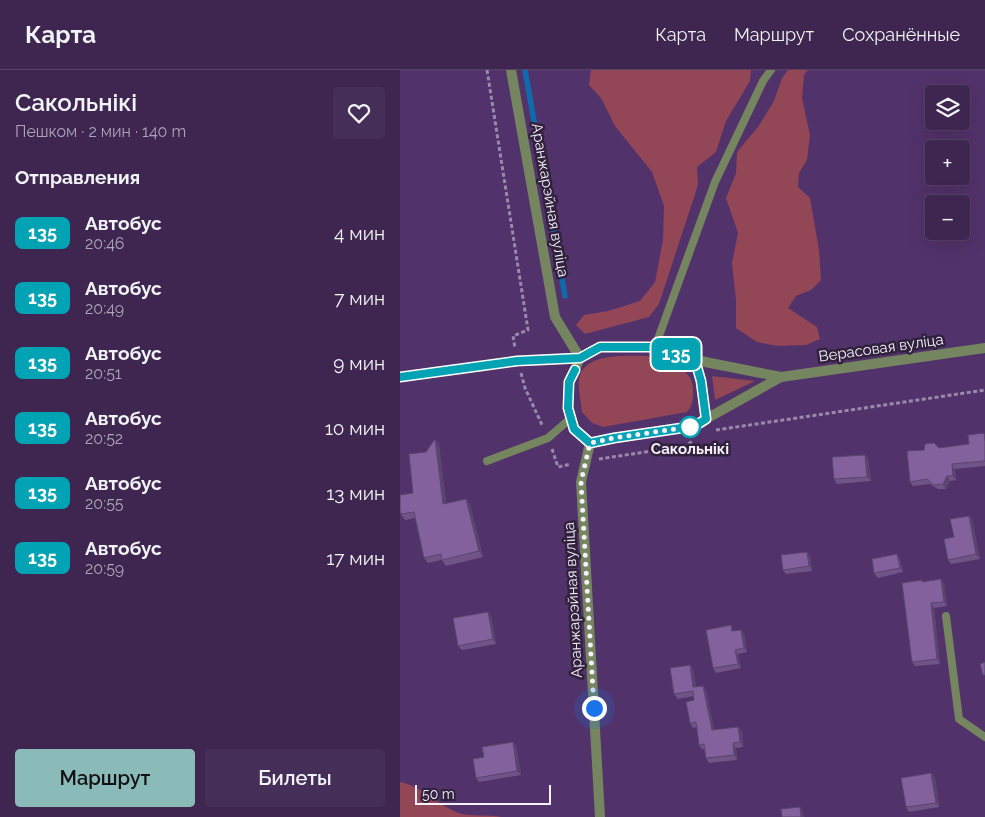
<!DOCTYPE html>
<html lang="ru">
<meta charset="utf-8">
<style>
:root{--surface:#3e2650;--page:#452e57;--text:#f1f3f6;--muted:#ada5b7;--line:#574367;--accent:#8bbbb9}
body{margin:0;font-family:Raleway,sans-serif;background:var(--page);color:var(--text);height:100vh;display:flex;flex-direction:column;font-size:19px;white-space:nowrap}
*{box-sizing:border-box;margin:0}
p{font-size:16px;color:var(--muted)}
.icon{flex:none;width:28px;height:28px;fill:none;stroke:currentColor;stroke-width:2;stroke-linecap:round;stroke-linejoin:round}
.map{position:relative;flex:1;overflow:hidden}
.sheet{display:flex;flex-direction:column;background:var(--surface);width:400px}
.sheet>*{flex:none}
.badge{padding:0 10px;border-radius:8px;font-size:18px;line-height:32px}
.buttons{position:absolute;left:525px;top:15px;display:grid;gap:10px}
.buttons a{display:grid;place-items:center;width:45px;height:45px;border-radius:5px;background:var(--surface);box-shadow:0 5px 20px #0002,0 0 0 1px var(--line);font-size:25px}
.scale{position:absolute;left:15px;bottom:12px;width:136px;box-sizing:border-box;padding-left:5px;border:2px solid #f6effc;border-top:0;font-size:14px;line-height:18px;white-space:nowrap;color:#f6effc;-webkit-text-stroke:4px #30223c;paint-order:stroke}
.you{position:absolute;width:25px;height:25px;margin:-12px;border:4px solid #fff;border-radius:50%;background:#1a73e8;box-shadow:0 0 0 8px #1a73e833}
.map>.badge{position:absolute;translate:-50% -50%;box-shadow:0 0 0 2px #fff}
h2{padding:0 15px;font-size:19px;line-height:45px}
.round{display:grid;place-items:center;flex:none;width:52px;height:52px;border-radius:5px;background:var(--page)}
.summary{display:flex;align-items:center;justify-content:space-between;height:85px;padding:0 15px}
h1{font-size:24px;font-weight:600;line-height:38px}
.button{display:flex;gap:10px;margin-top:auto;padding:10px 15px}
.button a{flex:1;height:58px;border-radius:5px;background:var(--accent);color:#111;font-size:20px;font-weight:600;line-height:58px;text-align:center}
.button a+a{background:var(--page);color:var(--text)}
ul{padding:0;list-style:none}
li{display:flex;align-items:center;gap:15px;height:65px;padding:0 15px}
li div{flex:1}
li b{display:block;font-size:19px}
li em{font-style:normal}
li .badge{min-width:55px;font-weight:700;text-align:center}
header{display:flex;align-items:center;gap:30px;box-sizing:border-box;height:70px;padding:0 25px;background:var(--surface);border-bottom:1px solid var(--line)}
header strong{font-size:24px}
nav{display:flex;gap:28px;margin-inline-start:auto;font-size:18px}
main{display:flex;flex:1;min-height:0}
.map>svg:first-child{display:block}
.green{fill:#924656}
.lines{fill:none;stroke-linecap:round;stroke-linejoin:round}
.stream{stroke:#106aae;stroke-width:5.5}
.path{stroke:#9c88ac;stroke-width:3;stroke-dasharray:4 2.5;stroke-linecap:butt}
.service{stroke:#74855f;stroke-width:8}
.minor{stroke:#74855f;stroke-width:10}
.wall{fill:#705387}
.shaded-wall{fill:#5b446e}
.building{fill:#82619d;stroke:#5b446e}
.line-casing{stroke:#fff;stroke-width:11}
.line{stroke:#00a3b4;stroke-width:8}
.walk{stroke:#f6effc;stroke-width:5;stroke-dasharray:0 9}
.stop-dot{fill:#fff;stroke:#00a3b4;stroke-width:2.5}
.labels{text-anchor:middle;stroke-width:5;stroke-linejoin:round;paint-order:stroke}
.street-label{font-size:15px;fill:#f6effc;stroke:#30223c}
.stop-label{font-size:15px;font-weight:bold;fill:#f6effc;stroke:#30223c}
</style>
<header>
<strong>Карта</strong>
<nav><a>Карта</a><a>Маршрут</a><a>Сохранённые</a></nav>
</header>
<main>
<section class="sheet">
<div class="summary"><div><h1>Сакольнікі</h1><p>Пешком · 2 мин · 140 m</p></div><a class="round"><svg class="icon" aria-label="heart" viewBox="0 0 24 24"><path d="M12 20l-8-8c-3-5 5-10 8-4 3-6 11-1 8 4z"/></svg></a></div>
<h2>Отправления</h2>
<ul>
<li><span class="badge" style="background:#00a3b4;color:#fff">135</span><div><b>Автобус</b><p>20:46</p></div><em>4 мин</em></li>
<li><span class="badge" style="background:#00a3b4;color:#fff">135</span><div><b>Автобус</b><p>20:49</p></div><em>7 мин</em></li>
<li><span class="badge" style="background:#00a3b4;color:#fff">135</span><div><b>Автобус</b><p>20:51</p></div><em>9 мин</em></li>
<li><span class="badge" style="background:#00a3b4;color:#fff">135</span><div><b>Автобус</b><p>20:52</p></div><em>10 мин</em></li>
<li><span class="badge" style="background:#00a3b4;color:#fff">135</span><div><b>Автобус</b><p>20:55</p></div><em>13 мин</em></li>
<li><span class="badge" style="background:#00a3b4;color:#fff">135</span><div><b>Автобус</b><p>20:59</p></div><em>17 мин</em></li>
</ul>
<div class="button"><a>Маршрут</a><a>Билеты</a></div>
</section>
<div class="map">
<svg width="585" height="747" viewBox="0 0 585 747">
<rect width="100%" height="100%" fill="#52326a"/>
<g class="green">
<path d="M191 0H351L350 11 326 51 316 82 297 97 298 115 259 234 249 247 185 264 176 255 184 245 208 241 240 231 255 212 263 170 264 136 252 102 215 56 201 28 189 15Z"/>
<path d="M388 0H408L404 5 402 28 410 65 407 90 399 103 398 117 410 128 419 180 421 210 411 220 396 226 388 238 417 257 420 269 406 275 377 276 357 272 336 258V230L332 193 338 163 326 128 336 103 337 82 358 57 374 31 382 8Z"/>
<path d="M247 286C267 292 296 297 293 324 293 332 292 336 287 342L203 357 192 353 182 342C181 332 178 320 179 310 182 282 226 286 247 286Z"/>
<path d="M312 306 355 311 315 330Z"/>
<path d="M0 712C20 715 39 736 59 743 72 747 89 744 102 747H0Z"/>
</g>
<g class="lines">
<path class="stream" d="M125 0 165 226"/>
<g class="path">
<path d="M87 0 128 260 113 266 115 278"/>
<path d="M121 303 125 318 143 357"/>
<path d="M316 360 585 320"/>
<path d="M152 379 158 397 171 394"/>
<path d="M199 389 285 376 293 371"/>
</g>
<g class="service">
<path d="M255 277 315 112 363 11 371 0"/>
<path d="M87 391 148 368 171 348"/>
<path d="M546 546 559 649 585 667"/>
</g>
<g class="minor">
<path d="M200 277H255L295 290 301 311 306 349 295 356 214 368 190 373 175 359 168 338 169 312 180 288Z"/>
<path d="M295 290 381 307 585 278"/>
<path d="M0 307 117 291 180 288 155 247 111 0"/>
<path d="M306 349 381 307"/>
<path d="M190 373 181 412 200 747"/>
</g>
</g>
<g class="wall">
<path d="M585 365V396L555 399 556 410 550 411 546 419H538L530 414 513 416 510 412 539 378 569 374Z"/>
<path d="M35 369 39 375 46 433 70 434 83 487 46 496 42 490 28 493 24 488 15 448 5 450 1 444 13 423 26 382Z"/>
<path d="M465 385 468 389 471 411 437 414 434 409Z"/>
<path d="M569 446 572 450 580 489 551 494 548 490 554 467Z"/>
<path d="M497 484 500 489 503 502 478 508 474 503Z"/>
<path d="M410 486 412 501 386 504 383 500Z"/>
<path d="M541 509 544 514 547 536 534 538 540 594 515 596 512 592 522 510 523 512Z"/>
<path d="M88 542 91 546 96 574 62 580 58 576Z"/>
<path d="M341 560 344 564 347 582 338 584 341 598 316 603 313 598 334 561Z"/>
<path d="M290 595 293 599 296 617 303 616 306 621 314 660 338 657 342 662 343 677 336 678 337 690 309 693 306 688 304 679H302L299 675 297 657 293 658 290 653 294 630V626L278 629 274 624Z"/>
<path d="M113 672 116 676 121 705 79 712 76 708 84 687Z"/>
<path d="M531 703 535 708 539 737 509 742 506 737Z"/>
</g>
<g class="shaded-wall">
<path d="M35 369 39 375 47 440 43 434Z"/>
<path d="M465 385 468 389 471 411 467 407Z"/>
<path d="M552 394 555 399 556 410 553 406Z"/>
<path d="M547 406 550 411 546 419 543 414Z"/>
<path d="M66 429 70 434 83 487 79 481Z"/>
<path d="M569 446 572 450 580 489 576 484Z"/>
<path d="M407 482 410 486 412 501 409 496Z"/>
<path d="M497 484 500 489 503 502 500 498Z"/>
<path d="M541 509 544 514 547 536 544 532Z"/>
<path d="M531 533 534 538 540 594 537 589Z"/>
<path d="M88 542 91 546 96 574 93 569Z"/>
<path d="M341 560 344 564 347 582 344 578Z"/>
<path d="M335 580 338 584 341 598 338 594Z"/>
<path d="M290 595 293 599 297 622 293 617Z"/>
<path d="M303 616 306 621 315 665 312 660Z"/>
<path d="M338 657 342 662 343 677 340 672Z"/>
<path d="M113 672 116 676 121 705 117 701Z"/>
<path d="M333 673 336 678 337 690 334 685Z"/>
<path d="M531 703 535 708 539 737 536 733Z"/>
<path d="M400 737 403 742 404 747H401Z"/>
</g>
<g class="building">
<path d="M584 363 585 372V391L552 394 553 406H547L543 414 534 415 527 409 510 412 507 381 524 380 525 374 534 373 539 378 569 374 568 365Z"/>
<path d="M35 369 43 434 66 429 79 481 42 490 41 484 24 488 14 442 1 444 0 440V425L13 423 9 384 26 382Z"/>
<path d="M465 385 467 407 434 409 432 387Z"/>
<path d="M569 446 576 484 548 490 544 469 554 467 550 449Z"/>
<path d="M407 482 409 496 383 500 381 485Z"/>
<path d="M497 484 500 498 474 503 472 489Z"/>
<path d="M541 509 544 532 531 533 537 589 512 592 502 513 522 510V512Z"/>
<path d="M88 542 93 569 58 576 53 548Z"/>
<path d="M331 555 332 561 341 560 344 578 335 580 338 594 313 598 306 560Z"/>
<path d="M585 592V605H583L580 594Z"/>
<path d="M290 595 293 617 303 616 312 660 338 657 340 672 333 673 334 685 306 688 304 674 299 675 296 652 290 653 286 632 294 630 293 621 274 624 270 598Z"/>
<path d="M113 672 117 701 76 708 73 689 84 687 82 677Z"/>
<path d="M531 703 536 733 506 737 501 708Z"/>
<path d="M400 737 401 747H382L381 739Z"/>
</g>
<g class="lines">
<defs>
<path id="line" d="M0 307 117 291 180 288 200 277H255L295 290 301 311 306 349 295 356 214 368 190 373 174 359 168 338 169 312 175 300"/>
</defs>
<use href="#line" class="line-casing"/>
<use href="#line" class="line"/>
<path class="walk" d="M194 638 181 412 190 373 214 368 295 356 290 357"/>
</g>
<circle class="stop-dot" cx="290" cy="357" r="10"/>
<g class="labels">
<g class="street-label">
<text transform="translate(150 130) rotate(80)" y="5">Аранжарэйная вуліца</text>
<text transform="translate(481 278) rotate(-8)" y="5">Верасовая вуліца</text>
<text transform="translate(173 530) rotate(-93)" y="5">Аранжарэйная вуліца</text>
</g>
<g class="stop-label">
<text x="290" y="384">Сакольнікі</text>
</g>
</g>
</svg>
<div class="buttons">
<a><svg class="icon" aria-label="layers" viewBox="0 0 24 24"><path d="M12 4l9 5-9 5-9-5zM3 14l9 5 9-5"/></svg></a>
<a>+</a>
<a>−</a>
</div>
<div class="scale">50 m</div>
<div class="you" style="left:194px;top:638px"></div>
<b class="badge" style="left:276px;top:284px;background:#00a3b4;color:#fff">135</b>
</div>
</main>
